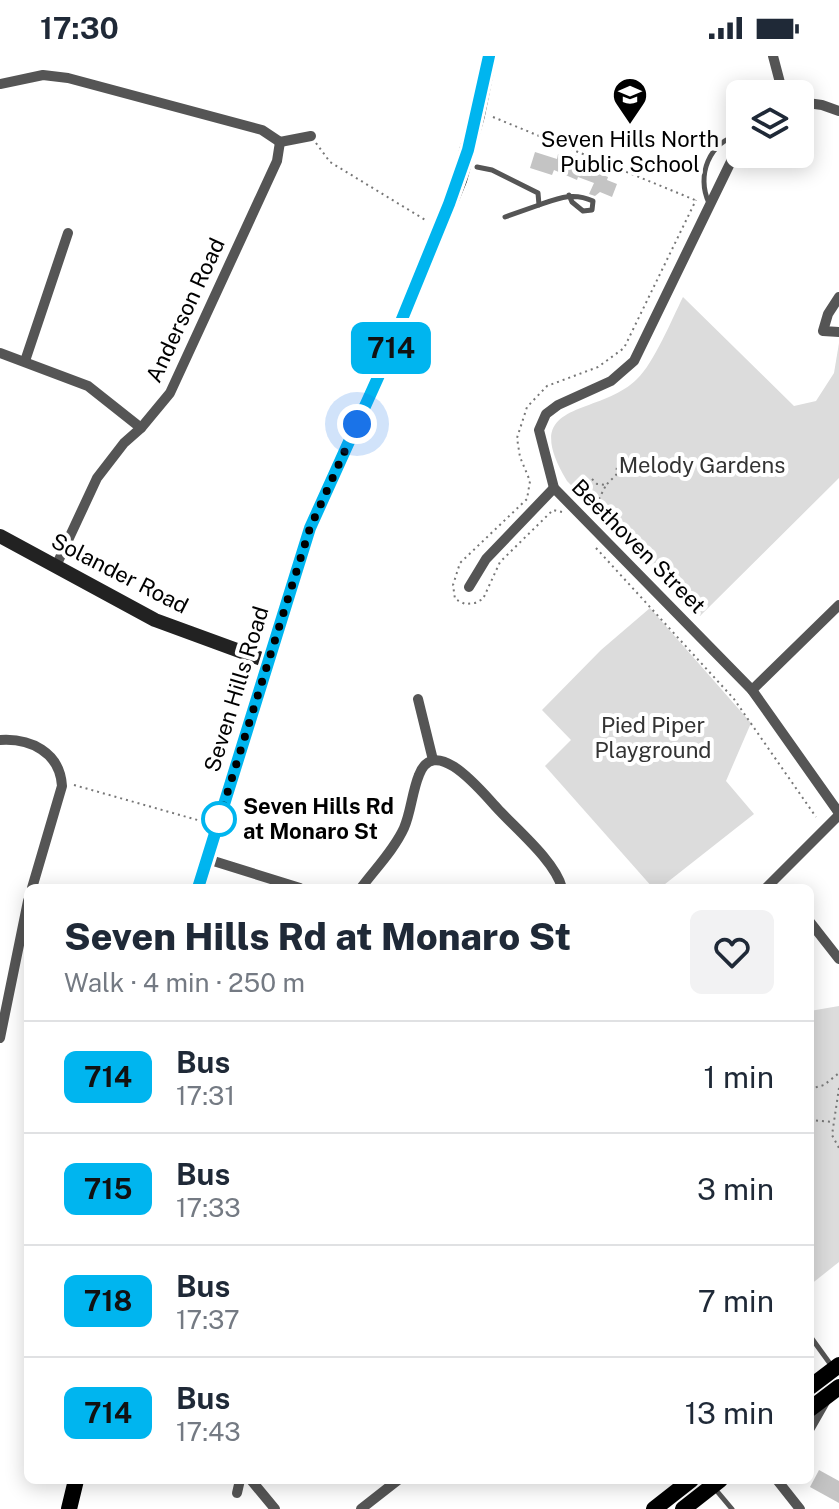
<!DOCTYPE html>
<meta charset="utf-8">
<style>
:root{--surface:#fff;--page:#f2f2f3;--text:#1f2937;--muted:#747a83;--line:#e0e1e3}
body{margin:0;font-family:"Public Sans",sans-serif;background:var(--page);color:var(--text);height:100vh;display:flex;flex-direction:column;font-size:30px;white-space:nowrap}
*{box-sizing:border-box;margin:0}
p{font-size:26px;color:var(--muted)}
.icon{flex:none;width:44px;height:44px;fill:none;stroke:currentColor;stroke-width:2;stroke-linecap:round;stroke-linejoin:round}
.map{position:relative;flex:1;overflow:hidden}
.drawer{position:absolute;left:24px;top:828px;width:790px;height:600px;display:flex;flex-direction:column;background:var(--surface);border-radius:12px;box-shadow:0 4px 20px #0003}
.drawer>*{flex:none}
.badge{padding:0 16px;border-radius:12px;font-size:28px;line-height:52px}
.tools{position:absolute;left:726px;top:24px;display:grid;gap:16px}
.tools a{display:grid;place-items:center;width:88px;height:88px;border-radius:12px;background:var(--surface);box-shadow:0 4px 20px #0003;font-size:40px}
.you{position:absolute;width:40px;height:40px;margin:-20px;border:6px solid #fff;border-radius:50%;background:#1a73e8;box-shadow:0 0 0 12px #1a73e833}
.map>.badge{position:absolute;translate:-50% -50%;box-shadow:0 0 0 4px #fff}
.round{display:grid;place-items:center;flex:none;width:84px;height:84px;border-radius:12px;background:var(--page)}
.headline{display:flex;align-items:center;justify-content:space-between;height:136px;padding:0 40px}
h1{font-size:38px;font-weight:800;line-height:60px}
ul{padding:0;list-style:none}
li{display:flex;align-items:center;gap:24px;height:112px;padding:0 40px;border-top:2px solid var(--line)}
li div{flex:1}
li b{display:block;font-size:30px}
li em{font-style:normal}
li .badge{min-width:88px;font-weight:700;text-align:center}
.status{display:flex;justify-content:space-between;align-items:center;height:56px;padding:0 40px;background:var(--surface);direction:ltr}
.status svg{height:22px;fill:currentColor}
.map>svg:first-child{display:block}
.green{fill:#dcdcdc}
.building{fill:#c4c4c4}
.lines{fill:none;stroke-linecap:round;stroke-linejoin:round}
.path{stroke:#777;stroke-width:2;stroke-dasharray:2 4;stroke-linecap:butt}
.lane{stroke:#555;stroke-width:5}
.street{stroke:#555;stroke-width:10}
.secondary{stroke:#222;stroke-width:14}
.primary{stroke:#000;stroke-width:16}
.line-casing{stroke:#fff;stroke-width:18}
.line{stroke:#00b5ef;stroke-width:12}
.walk{stroke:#000;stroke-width:8;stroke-dasharray:0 14.4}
.stop-dot{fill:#fff;stroke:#00b5ef;stroke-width:4}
.labels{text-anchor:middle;stroke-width:8;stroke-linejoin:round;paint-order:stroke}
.poi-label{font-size:22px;fill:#000;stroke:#fff}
.street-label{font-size:22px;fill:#000;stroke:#fff}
.park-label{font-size:22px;fill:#333;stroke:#fff}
.stop-label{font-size:22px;font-weight:bold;fill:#000;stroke:#fff;text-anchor:start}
</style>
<div class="status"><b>17:30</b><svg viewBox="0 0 49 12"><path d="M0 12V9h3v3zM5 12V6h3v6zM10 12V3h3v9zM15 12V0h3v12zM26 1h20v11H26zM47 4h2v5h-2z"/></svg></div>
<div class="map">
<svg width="839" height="1453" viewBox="0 0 839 1453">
<rect width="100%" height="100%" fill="#fff"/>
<g class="green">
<path d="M683 241 794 350 816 345 834 317 839 287V422L700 560 567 425C517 342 598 362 637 323 654 307 672 263 683 241Z"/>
<path d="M650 552 751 667 726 725 754 758 660 832H653L545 710 571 684 542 654 601 594Z"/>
<path d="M839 950V1206L810 1229V955Z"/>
</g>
<g class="building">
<path d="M535 96 557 103 558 98 571 102 572 98 586 104 583 111 608 121 607 124 617 128 612 141 600 136 595 140 589 138 594 127 578 121 577 124 554 114 552 119 530 112Z"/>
<path d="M819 1414 839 1425V1447L810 1431Z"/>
</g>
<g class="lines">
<g class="path">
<path d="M493 61 695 144"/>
<path d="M316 87 330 106 427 165"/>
<path d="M592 423 597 428 606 429 592 457"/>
<path d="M607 428 616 419 617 410"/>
<path d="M562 456 553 454 500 506 483 543 475 547 465 548 455 543 453 529 460 507 527 443 530 425 520 401 517 382 527 351 547 330 598 311 624 292 696 144"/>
<path d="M596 492 734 643 816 761"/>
<path d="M74 729 201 765"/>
<path d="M839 1032 832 1079 839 1092"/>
<path d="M810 1033 824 1029 839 1017"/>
<path d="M810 1064 833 1066"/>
</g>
<g class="lane">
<path d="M477 111 492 114 538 137 539 149 505 161"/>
<path d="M709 147C696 120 709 85 740 79"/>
<path d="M539 149C559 142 573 136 593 145L592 154 583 155 572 146 569 139"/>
<path d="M810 1280 831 1309"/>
<path d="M716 1434 732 1453"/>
</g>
<g class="street">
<path d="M773 0 783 38"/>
<path d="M0 28 43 19 68 22 262 74 280 86"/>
<path d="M800 46 822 49 839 55"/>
<path d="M280 86 311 80"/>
<path d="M740 87 634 305 611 325 558 349 546 358 539 374 554 432 752 634 839 757"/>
<path d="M839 241 828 258 823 275 839 276"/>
<path d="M0 297 88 330 141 372"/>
<path d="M25 305 68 177"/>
<path d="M56 510 97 422 124 387 141 372 170 337 277 105 280 86"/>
<path d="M469 531 486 503 554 432"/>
<path d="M752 634 839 549"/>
<path d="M418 643 433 704"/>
<path d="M0 684C30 682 60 696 62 730L32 832"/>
<path d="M207 803 300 832"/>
<path d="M361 832C375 813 394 794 404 772 411 756 412 736 419 719 435 677 482 736 497 752 516 773 555 805 562 832"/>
<path d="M766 832 839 759"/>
<path d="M810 866 839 903"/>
<path d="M0 982 28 845"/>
<path d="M810 1372 826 1344"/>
<path d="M251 1424 275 1453"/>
<path d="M777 1424 800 1453"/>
<path d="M237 1437 240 1424"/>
<path d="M361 1453 398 1424"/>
</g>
<path class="secondary" d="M0 480 155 564 267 605"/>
<g class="primary">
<path d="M198 832 310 472 380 317 459 124 477 59 489 0"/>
<path d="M810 1331 839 1309"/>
<path d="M810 1353 839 1331"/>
<path d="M69 1453 76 1424"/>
<path d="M654 1453 691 1424"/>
<path d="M683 1453 720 1424"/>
</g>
</g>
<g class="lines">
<defs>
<path id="line" d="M198 832 310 472 380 317 449 148 468 94 489 0"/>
</defs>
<use href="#line" class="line-casing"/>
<use href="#line" class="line"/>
<path class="walk" d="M219 763 217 770 310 472 357 368"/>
</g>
<defs>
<symbol id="school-pin" viewBox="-11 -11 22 30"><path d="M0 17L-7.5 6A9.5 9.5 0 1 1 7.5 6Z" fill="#000" stroke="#fff"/><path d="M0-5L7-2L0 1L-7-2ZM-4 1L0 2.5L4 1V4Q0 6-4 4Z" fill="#fff"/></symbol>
</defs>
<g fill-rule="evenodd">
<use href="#school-pin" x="610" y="19" width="40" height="54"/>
</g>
<circle class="stop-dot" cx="219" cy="763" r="16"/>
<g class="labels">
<g class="poi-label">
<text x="630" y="91">Seven Hills North<tspan x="630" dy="25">Public School</tspan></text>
</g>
<g class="street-label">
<text transform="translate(185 254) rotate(-65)" y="8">Anderson Road</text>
<text transform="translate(639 490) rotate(45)" y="8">Beethoven Street</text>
<text transform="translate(120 517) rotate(27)" y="8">Solander Road</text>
<text transform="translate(236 633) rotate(-73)" y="8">Seven Hills Road</text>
</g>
<g class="park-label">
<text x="702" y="417">Melody Gardens</text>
<text x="653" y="677">Pied Piper<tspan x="653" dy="25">Playground</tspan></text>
</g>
<g class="stop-label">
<text x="243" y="758">Seven Hills Rd<tspan x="243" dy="25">at Monaro St</tspan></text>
</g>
</g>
</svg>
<div class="tools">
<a><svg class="icon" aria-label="layers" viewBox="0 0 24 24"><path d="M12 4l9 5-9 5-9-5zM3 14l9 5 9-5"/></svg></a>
</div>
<div class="you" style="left:357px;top:368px"></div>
<b class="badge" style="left:391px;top:292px;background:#00b5ef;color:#111">714</b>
<section class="drawer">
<div class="headline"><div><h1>Seven Hills Rd at Monaro St</h1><p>Walk · 4 min · 250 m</p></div><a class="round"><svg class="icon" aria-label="heart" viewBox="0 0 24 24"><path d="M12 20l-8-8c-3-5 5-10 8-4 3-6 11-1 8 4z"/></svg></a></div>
<ul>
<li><span class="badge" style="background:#00b5ef;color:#111">714</span><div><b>Bus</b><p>17:31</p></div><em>1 min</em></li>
<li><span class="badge" style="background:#00b5ef;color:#111">715</span><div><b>Bus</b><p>17:33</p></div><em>3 min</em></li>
<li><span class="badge" style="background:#00b5ef;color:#111">718</span><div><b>Bus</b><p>17:37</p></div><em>7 min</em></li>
<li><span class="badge" style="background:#00b5ef;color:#111">714</span><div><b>Bus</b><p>17:43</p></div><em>13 min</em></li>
</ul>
</section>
</div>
